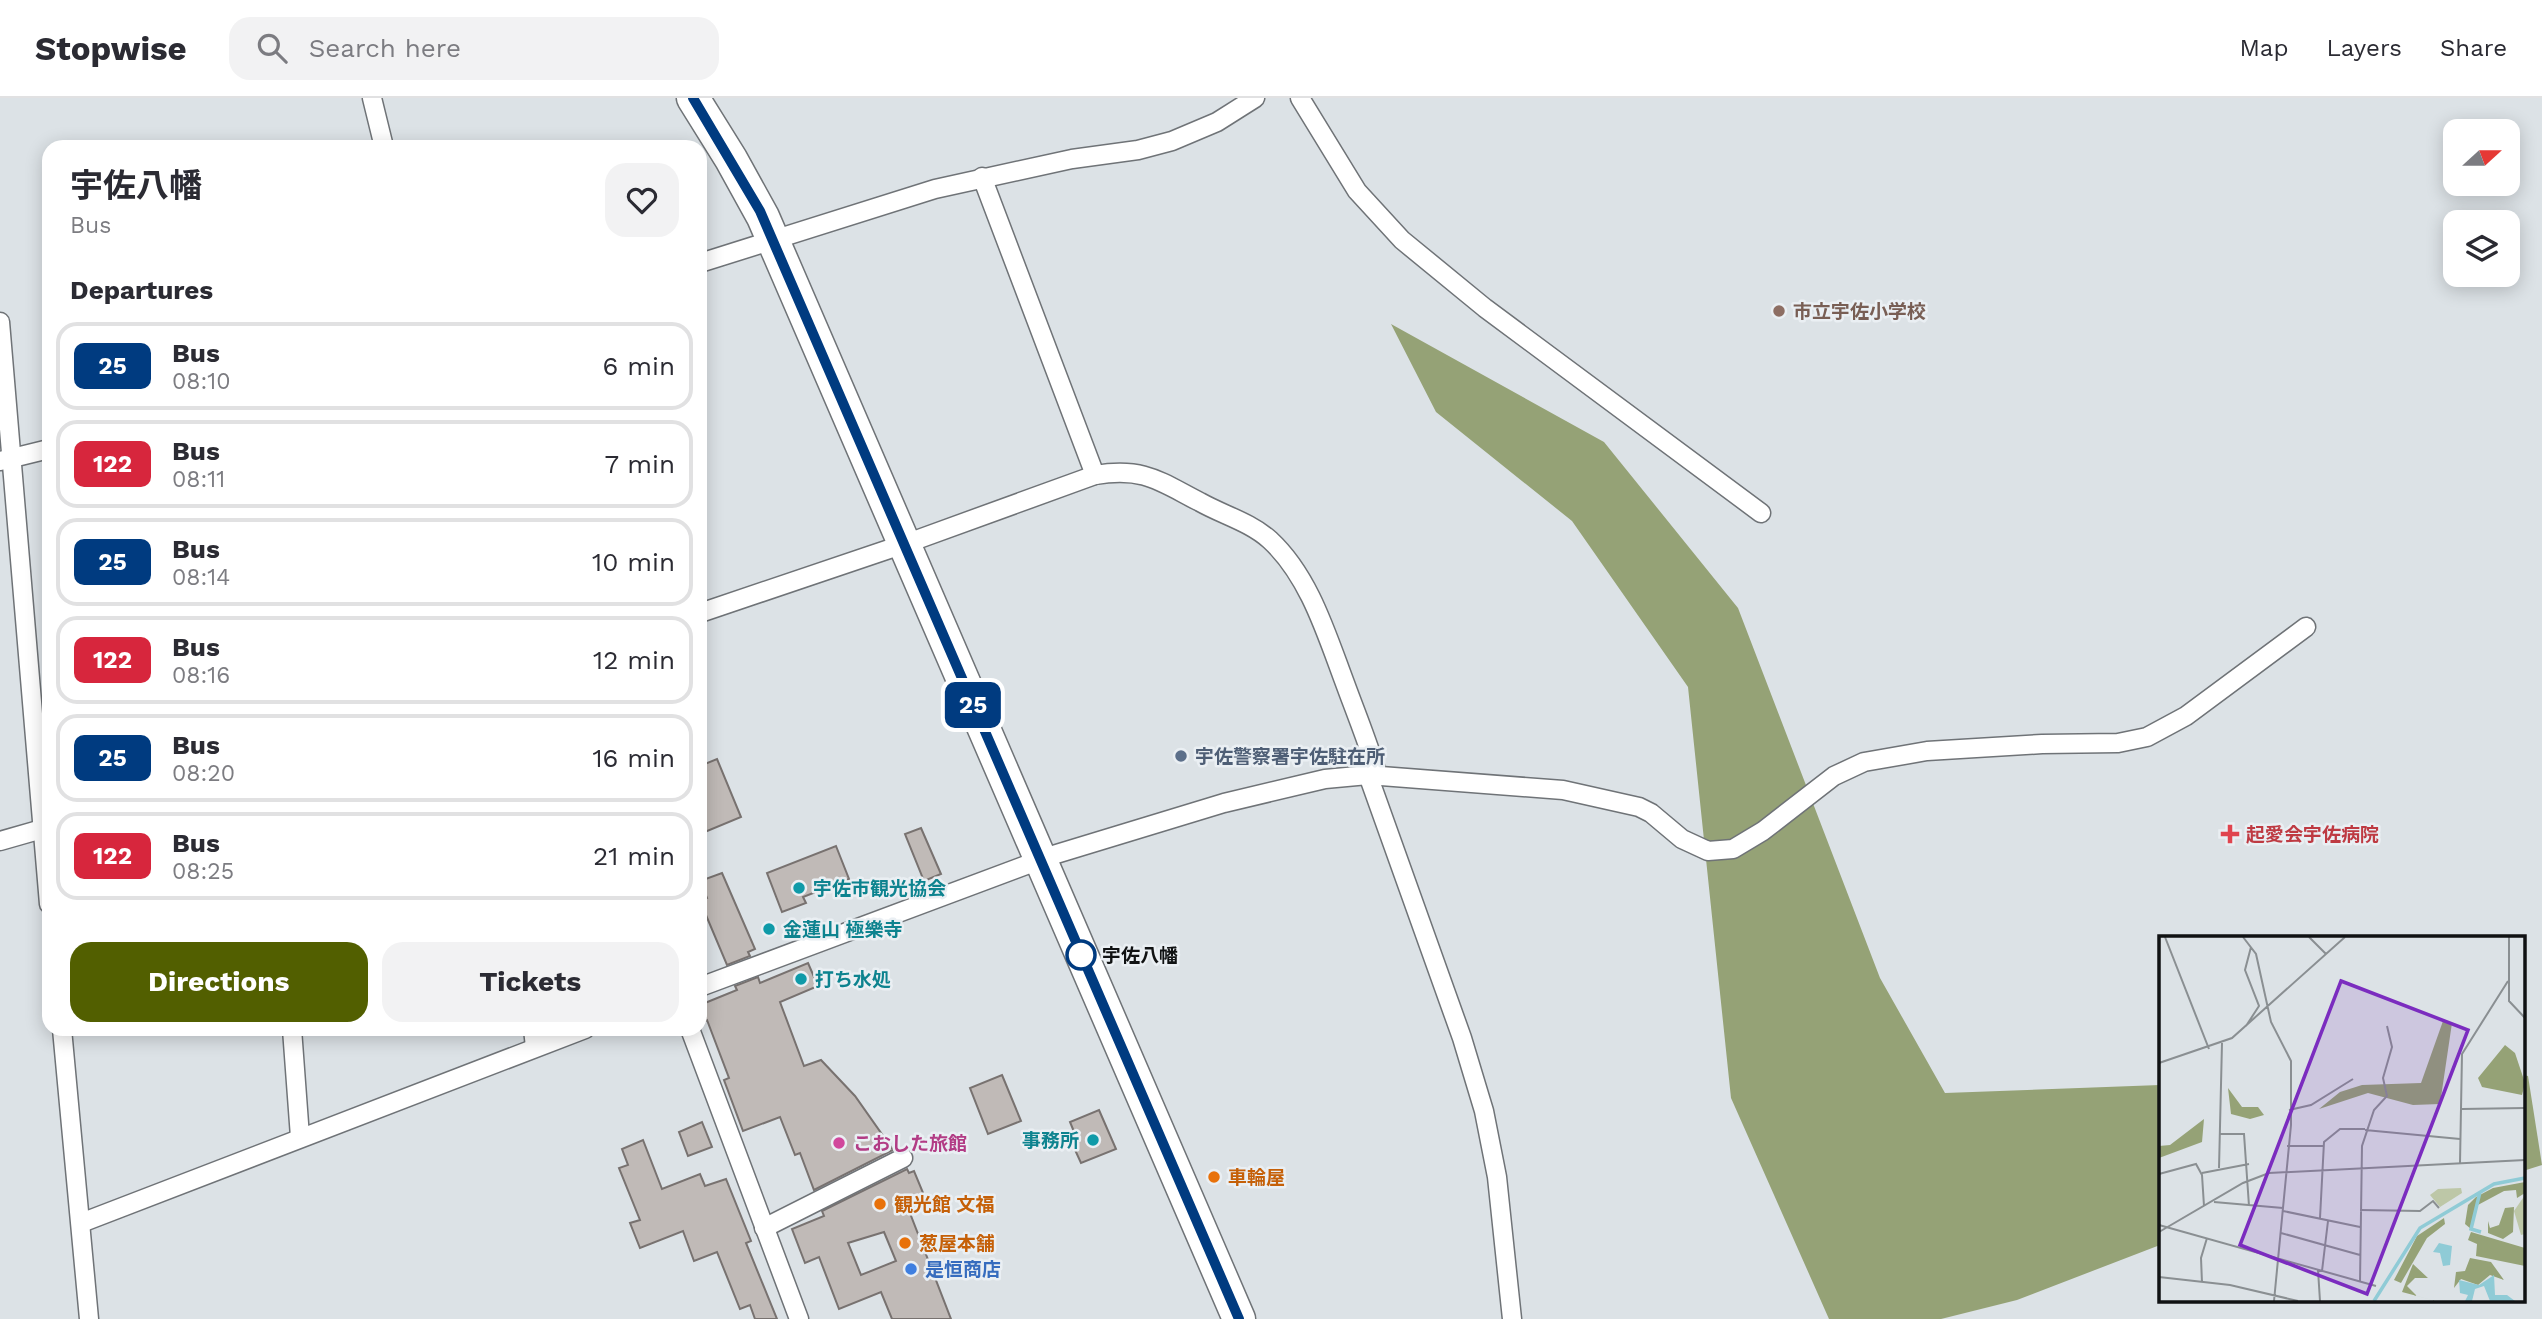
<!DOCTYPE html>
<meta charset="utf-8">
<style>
:root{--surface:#fff;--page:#f2f2f3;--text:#2b2b33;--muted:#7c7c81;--line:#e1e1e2;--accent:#525f00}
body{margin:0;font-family:"Work Sans","Noto Sans JP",sans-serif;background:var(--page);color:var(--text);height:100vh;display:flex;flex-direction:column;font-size:26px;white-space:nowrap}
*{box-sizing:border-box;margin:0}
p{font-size:23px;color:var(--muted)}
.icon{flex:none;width:38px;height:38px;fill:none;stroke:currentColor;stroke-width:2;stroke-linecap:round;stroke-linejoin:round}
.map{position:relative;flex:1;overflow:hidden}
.details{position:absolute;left:42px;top:42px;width:665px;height:896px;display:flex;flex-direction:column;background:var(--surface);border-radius:21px;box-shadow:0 4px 18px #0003}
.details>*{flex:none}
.badge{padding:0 14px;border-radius:10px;font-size:24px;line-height:46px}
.needle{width:46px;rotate:69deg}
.fabs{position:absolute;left:2443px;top:21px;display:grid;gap:14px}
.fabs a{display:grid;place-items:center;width:77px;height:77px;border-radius:14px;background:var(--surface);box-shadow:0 4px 18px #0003;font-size:35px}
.map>.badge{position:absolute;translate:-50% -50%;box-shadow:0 0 0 4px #fff}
h2{padding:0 28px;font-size:26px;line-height:63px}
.round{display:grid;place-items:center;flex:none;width:74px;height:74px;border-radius:21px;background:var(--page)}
.overview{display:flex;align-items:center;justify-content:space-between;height:119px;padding:0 28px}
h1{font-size:33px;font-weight:700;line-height:52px}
.cta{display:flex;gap:14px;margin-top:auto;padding:14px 28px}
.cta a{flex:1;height:80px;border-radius:21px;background:var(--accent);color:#fff;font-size:28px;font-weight:700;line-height:80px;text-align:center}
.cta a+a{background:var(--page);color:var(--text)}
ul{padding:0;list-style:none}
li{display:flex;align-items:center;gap:21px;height:88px;margin:0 14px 10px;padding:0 14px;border:4px solid var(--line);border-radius:21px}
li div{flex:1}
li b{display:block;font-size:26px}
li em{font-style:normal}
li .badge{min-width:77px;font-weight:700;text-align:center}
header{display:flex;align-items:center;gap:42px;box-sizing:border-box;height:98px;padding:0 35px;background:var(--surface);border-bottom:2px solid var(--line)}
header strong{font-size:33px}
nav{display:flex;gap:38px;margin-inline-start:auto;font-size:24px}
.search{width:490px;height:63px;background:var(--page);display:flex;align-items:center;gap:18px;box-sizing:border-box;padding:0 24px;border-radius:21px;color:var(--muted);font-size:26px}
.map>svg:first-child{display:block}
.forest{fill:#95a276}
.building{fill:#c0bab7;stroke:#787270;stroke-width:2;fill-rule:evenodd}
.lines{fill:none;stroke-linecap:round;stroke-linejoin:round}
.street-casing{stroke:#6f7377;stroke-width:21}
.highway-casing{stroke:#6f7377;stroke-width:35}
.street{stroke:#fff;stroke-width:18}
.highway{stroke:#fff;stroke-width:32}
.line-casing{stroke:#fff;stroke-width:16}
.line{stroke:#003b80;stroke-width:10}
.education-dot{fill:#8d6e63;stroke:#eaeff3;stroke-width:2.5}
.service-dot{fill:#5c6f8a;stroke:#eaeff3;stroke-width:2.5}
.health-dot{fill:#e0444e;stroke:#eaeff3;stroke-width:2.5}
.culture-dot{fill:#0f9aa8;stroke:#eaeff3;stroke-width:2.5}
.stop-dot{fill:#fff;stroke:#003b80;stroke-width:3.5}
.hotel-dot{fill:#d1479c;stroke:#eaeff3;stroke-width:2.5}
.food-dot{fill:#e8710a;stroke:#eaeff3;stroke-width:2.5}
.shop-dot{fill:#3f7fe0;stroke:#eaeff3;stroke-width:2.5}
.labels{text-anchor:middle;stroke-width:5;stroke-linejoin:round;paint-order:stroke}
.education-label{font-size:19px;font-weight:bold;fill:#785e54;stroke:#eaeff3;text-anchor:start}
.service-label{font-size:19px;font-weight:bold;fill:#4e5e75;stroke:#eaeff3;text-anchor:start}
.health-label{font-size:19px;font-weight:bold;fill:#be3a42;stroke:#eaeff3;text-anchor:start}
.culture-label{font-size:19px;font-weight:bold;fill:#0d838f;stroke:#eaeff3;text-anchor:start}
.stop-label{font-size:19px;font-weight:bold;fill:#101213;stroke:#eaeff3;text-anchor:start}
.hotel-label{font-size:19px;font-weight:bold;fill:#b23c85;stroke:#eaeff3;text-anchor:start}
.food-label{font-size:19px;font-weight:bold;fill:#c56008;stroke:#eaeff3;text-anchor:start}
.shop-label{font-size:19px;font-weight:bold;fill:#366cbe;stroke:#eaeff3;text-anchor:start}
.inset-river{fill:none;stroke:#8fcbd6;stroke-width:3.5}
.inset-road{fill:none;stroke:#8a8f92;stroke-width:2}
.view{fill:#7b2cbf;fill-opacity:0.15;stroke:#7b2cbf;stroke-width:3.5}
.inset-edge{fill:none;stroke:#101213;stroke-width:3.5}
</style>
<header>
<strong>Stopwise</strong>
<div class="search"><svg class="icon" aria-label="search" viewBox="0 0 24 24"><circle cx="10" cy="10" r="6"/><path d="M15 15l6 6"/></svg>Search here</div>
<nav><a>Map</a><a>Layers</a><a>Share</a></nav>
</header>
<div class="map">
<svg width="2542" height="1221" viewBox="0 0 2542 1221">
<rect width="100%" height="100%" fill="#dce2e6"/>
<g class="forest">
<path d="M1391 226 1604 344 1738 510 1880 880 1945 995 2160 987V1147L2017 1202 1941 1221H1829L1731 1000 1688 589 1572 423 1436 314Z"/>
<path d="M2523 977 2528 978 2542 1067 2523 1073Z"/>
</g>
<g class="building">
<path d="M717 661 741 719 700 736V668Z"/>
<path d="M921 730 941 776 924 783 905 736Z"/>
<path d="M836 748 849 781 803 799 806 805 782 814 767 775Z"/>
<path d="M722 775 755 851 748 854 750 858 727 867 700 803 707 800 700 783Z"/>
<path d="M808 865 818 888 780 904 804 968 821 962 855 998 893 1052 814 1092 800 1055 795 1057 780 1019 743 1033 724 982 729 980 707 922 700 925V907L737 892 735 888 758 879 760 885Z"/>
<path d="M1002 977 1021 1023 988 1036 970 990Z"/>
<path d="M1099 1012 1116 1051 1081 1065 1071 1043 1077 1041 1070 1024Z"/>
<path d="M702 1024 712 1049 688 1058 679 1034Z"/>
<path d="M643 1042 662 1091 700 1076 705 1088 726 1081 751 1143 746 1145 777 1221H755L750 1207 740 1211 717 1154 694 1163 683 1133 640 1150 630 1125 640 1122 619 1070 628 1067 622 1051Z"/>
<path d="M907 1071 909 1075 914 1073 926 1102 908 1110 951 1221H892L881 1194 839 1211 819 1159 805 1165 792 1131 824 1118 822 1113ZM884 1134 896 1163 861 1177 848 1145Z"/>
</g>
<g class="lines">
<defs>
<g id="street">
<path d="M372 0 384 49"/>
<path d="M1300 0 1357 93 1402 142 1485 210 1761 415"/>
<path d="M982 79 1095 377"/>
<path d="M700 165 935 91 1072 61 1138 52 1172 43 1217 24 1255 0"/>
<path d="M0 224 49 806"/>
<path d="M0 363 49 351"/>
<path d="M700 515 916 442 1095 377C1144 369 1159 383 1200 404 1223 417 1250 424 1270 442 1310 479 1327 538 1346 588 1357 618 1369 647 1378 678"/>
<path d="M1368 677 1462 940 1484 1013 1497 1079 1512 1221"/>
<path d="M0 743 42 731"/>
<path d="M700 889 1053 757 1224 705 1325 681 1368 677 1563 692 1639 709 1651 715 1682 741 1708 753 1733 751 1763 733 1834 678 1864 664 1927 653 2042 646 2118 645 2147 639 2186 618 2306 529"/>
<path d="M62 931 89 1221"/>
<path d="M292 931 300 1039"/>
<path d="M533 931 535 949"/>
<path d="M690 931 799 1221"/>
<path d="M81 1125 585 931"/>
<path d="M764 1130 903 1060"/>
</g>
<path id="highway" d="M693 0 731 61 763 119 1239 1221"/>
</defs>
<use href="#street" class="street-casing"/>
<use href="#highway" class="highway-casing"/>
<use href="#street" class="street"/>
<use href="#highway" class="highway"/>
</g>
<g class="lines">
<defs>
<path id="line" d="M693 0 760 113 1239 1221"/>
</defs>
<use href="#line" class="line-casing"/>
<use href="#line" class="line"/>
</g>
<circle class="education-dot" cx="1779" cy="213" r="7"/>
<circle class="service-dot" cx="1181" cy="658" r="7"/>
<path class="health-dot" d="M2226.5 725.5h7v7h7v7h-7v7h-7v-7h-7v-7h7z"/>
<g class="culture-dot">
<circle cx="799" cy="790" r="7"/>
<circle cx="769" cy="831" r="7"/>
<circle cx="801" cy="881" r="7"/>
<circle cx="1093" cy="1042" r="7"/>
</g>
<circle class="stop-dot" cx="1081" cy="857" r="14"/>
<circle class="hotel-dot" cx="839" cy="1045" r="7"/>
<g class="food-dot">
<circle cx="1214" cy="1079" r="7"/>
<circle cx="880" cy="1106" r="7"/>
<circle cx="905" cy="1145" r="7"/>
</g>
<circle class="shop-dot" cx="911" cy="1171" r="7"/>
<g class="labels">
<g class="education-label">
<text x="1793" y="220">市立宇佐小学校</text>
</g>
<g class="service-label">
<text x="1195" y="665">宇佐警察署宇佐駐在所</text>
</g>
<g class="health-label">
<text x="2246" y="743">起愛会宇佐病院</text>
</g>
<g class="culture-label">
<text x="813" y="797">宇佐市観光協会</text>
<text x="783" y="838">金蓮山 極樂寺</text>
<text x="815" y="888">打ち水処</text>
<text x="1079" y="1049" text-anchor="end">事務所</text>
</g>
<g class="stop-label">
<text x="1102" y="864">宇佐八幡</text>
</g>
<g class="hotel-label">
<text x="853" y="1052">こおした旅館</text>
</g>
<g class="food-label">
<text x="1228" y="1086">車輪屋</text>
<text x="894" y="1113">観光館 文福</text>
<text x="919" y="1152">葱屋本舗</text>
</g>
<g class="shop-label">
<text x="925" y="1178">是恒商店</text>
</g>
</g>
<g transform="translate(2159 838)">
<rect width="366" height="366" fill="#dce2e6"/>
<path d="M302 252 303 257 281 271 271 259 279 253ZM366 259V298L362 299 355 275Z" fill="#bdc7a7"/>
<path d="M284 85 293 87 281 168 254 169 209 157 160 173 181 156 203 149 262 147ZM346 109 356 117 366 147 363 159 323 151 319 142ZM69 152 83 171H99L105 179 91 183 72 178ZM45 183 43 206 0 222V210L11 209ZM366 246V257L358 262 357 254 345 255 317 270 312 293 306 288 309 269 317 261 334 252ZM355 271 354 296 344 303 329 297V285L331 292 340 289 346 272ZM285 282 286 288 268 302 242 347 235 344 258 300ZM312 296 366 312V330L317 320 318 308 309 304ZM311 322 332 326 345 344 331 339 319 349 302 343 295 352 297 336 306 335ZM254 328 269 342H256L248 350 258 360 277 365 243 356Z" fill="#95a276"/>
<path d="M280 307 293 310 291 329 284 330 281 317 274 316ZM335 339 336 359H348L356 365H331L325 350 316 353 313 365H306L309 359 301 357 300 344 320 349Z" fill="#8fcbd6"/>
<path class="inset-river" d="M321 256 312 293 322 296M215 365 261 292 335 248 366 242"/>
<path class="inset-road" d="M6 1 50 113M84 1 97 18 112 86 132 125V189L115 365M150 1 167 18M350 1V65L366 82M87 90 100 70 86 34 92 11M0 127 73 102 186 1M303 173 366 172M130 174 152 169 194 143M206 194 301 203M61 198H85L90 270M128 210H164M301 227 303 118 349 45M60 232 63 107M43 237 90 228M0 238 37 228 43 239 45 270M55 266 124 272M201 274 261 275 274 265 280 272M124 275 201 291M161 282 165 206 181 193H206M0 289 217 350M0 296 84 247 110 237 366 224M122 297 201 319M159 334 161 365M163 335 169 285M0 341 71 349 139 365M201 346 203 210 215 174 228 160 224 142 233 111 228 90M43 347 42 322 48 302"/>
<path class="view" d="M182 45 309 94 208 358 81 309Z"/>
<rect width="366" height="366" class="inset-edge"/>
</g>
</svg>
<div class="fabs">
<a><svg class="needle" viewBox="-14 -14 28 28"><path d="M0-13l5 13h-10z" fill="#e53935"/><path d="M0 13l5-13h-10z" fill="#7c7c81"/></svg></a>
<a><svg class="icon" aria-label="layers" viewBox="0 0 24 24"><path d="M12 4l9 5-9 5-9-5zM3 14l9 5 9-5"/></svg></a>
</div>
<b class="badge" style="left:973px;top:607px;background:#003b80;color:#fff">25</b>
<section class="details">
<div class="overview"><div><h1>宇佐八幡</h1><p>Bus</p></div><a class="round"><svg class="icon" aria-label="heart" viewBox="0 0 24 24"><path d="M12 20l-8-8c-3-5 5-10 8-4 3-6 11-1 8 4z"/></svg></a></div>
<h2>Departures</h2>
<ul>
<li><span class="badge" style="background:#003b80;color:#fff">25</span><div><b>Bus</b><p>08:10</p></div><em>6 min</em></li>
<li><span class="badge" style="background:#d7263d;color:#fff">122</span><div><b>Bus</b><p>08:11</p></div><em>7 min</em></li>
<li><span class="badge" style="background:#003b80;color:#fff">25</span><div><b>Bus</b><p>08:14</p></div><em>10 min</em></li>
<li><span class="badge" style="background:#d7263d;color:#fff">122</span><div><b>Bus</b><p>08:16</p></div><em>12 min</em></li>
<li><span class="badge" style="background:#003b80;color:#fff">25</span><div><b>Bus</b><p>08:20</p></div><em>16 min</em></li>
<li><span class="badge" style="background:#d7263d;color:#fff">122</span><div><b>Bus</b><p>08:25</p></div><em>21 min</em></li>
</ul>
<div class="cta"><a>Directions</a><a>Tickets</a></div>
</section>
</div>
